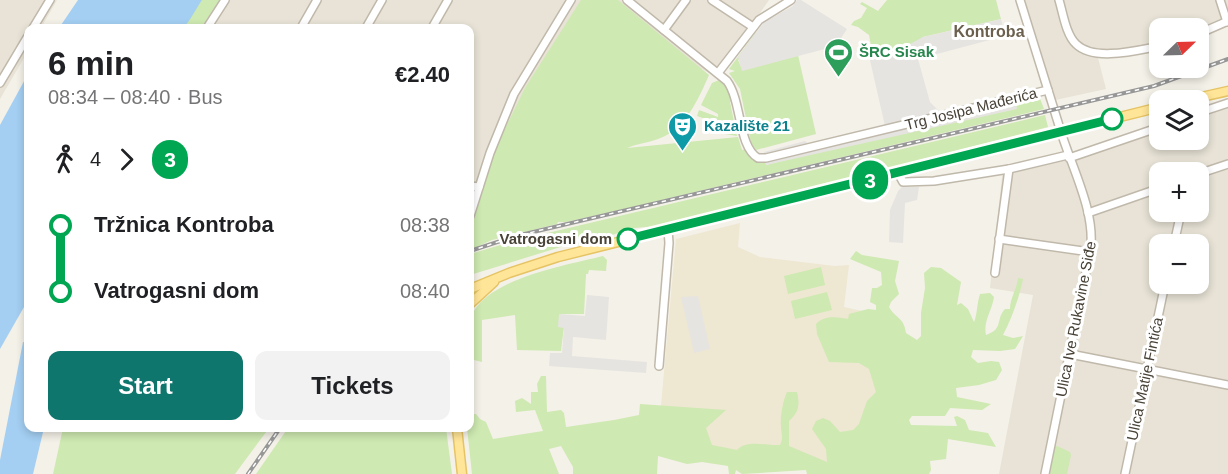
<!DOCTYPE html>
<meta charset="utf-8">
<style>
:root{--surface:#fff;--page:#f2f2f2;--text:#202124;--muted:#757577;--accent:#0f766e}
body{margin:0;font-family:Helvetica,sans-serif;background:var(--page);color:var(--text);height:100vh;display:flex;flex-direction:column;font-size:22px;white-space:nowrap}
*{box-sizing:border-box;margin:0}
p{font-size:20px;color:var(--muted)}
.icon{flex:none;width:33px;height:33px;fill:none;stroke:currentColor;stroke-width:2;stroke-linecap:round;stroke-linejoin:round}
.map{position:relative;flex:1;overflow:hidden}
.panel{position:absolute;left:24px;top:24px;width:450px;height:408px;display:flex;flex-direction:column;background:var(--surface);border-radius:12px;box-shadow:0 3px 9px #0003}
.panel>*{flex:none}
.badge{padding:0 12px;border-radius:20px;font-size:21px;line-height:39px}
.needle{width:39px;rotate:67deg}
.tools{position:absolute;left:1149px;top:18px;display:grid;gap:12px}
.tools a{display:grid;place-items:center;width:60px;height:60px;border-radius:12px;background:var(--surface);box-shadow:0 3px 9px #0003;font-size:30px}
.map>.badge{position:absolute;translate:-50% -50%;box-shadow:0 0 0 3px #fff}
.legs{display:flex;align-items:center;gap:9px;height:66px;padding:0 24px;font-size:20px}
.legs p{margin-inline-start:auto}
.head{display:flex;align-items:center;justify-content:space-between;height:102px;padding:0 24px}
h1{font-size:33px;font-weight:600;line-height:45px}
.cta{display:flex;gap:12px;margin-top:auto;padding:12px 24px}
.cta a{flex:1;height:69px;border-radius:12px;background:var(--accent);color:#fff;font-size:24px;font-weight:600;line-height:69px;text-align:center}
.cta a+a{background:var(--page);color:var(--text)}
ul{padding:0 24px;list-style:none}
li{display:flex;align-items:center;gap:21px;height:66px;font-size:22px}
li i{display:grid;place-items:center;width:9px;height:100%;margin:0 8px;background:currentColor}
li i::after{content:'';width:15px;height:15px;margin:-8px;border:4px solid;border-radius:50%;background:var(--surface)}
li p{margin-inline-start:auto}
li:first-child i{background:linear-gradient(#0000 50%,currentColor 0)}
li:last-child i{background:linear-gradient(currentColor 50%,#0000 0)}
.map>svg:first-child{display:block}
.residential{fill:#e8e3d6;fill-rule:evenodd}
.education{fill:#eee7d2}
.green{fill:#cee9b1}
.parking{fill:#e6e4e0}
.water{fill:#a4cff2}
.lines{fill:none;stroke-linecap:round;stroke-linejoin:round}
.minor-casing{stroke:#c0b9ab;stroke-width:10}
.major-casing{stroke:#e6c465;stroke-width:11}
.minor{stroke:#fff;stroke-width:7}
.major{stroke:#ffe597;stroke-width:8}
.rail-casing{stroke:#979797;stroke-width:4}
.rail{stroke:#fff;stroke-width:1.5;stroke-dasharray:4.5;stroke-linecap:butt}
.line-1-casing{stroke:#fff;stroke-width:14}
.line-1{stroke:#00a651;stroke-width:9}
.stop-1-dot{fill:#fff;stroke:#00a651;stroke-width:3}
.labels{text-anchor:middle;stroke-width:6;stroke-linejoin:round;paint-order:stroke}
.leisure-label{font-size:15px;font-weight:bold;fill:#27864d;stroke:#fff;text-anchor:start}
.street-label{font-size:15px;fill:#484237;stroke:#fff}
.culture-label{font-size:15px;font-weight:bold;fill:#0d838f;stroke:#fff;text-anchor:start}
.stop-label{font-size:15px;font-weight:bold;fill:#484237;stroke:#fff;text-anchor:end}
.neighbourhood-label{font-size:16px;font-weight:bold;fill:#6b604e;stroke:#fff}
</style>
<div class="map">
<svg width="1228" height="474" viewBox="0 0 1228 474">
<rect width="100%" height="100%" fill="#f4f1e8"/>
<g class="residential">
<path d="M0 0H57L41 28H28V51L0 99Z"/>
<path d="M230 0H769L751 26 719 79 702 69 682 87 491 183 470 182V28H211Z"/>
<path d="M1017 0H1228V26L1199 40 1198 28H1160L1159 51 1098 58 1106 89 1046 102Z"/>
<path d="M1228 101V474H999L1033 295 990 288 1003 168 1076 152 1159 125 1160 140H1198L1199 111ZM1160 172H1198V212H1160ZM1160 244H1198V284H1160Z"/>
</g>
<path class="education" d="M740 223 738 247 760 257 835 266 849 265 844 307 880 315 893 474 737 458 658 439 676 239Z"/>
<g class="green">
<path d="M150 0H220L202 28H129Z"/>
<path d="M581 0H618L709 75C698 100 685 130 658 139 648 143 635 144 627 148L738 137 742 150 746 149 765 161 766 165 1039 96 1044 109 615 211 566 222H558L557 224 492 240 470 250V233L489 166 498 143 525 88Z"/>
<path d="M887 0H996L1001 19 923 37 911 47 873 56 869 35 858 27 851 25 854 21 861 18 867 8 860 4 862 2 878 11Z"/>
<path d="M757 31 745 58 738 60 742 69 798 55 816 134 756 150 751 143 740 89 729 73 735 71 729 69Z"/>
<path d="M719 80 726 85 733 100 730 102 737 136 719 133 714 122 697 116 699 110 718 117V114L701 105 712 83Z"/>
<path d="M1045 115 1048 127 744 206 659 226 634 228 587 243 567 245 470 275V254L518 240Z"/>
<path d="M856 251 862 255 899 261 895 281 899 294 891 302 889 307C896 319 904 317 906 333L917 340 921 336V313L925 288 924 273 931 267 941 268 961 282 957 305 961 303 968 309 974 322C977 316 977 303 980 294L990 293 994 297C992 311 983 321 986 335 1004 329 995 320 1005 309H1010C1010 298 1017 289 1018 278L1023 279C1019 298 1012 318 1003 335L1013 338 1023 336 1015 349 1000 351 973 350 971 357 978 363 991 361 999 362 1002 370 996 380 979 385 956 388 957 397 991 404 982 410 950 408 945 416H912L909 420 911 425 957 426 954 417 957 416 965 420 969 430 988 433 996 447 948 439 946 459 930 461 931 470 929 474H807L806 470 742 474 736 470 735 474H729L728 466 702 462 687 464 658 456 657 474H573V467L561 446 549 449 559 474H472L467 428H470V414H476L480 419 486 422 493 439 543 431 535 410 516 412 515 401 522 398 531 404V392H538L537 384 541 376H546L547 412 561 410 564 413 566 427 614 420 639 415 640 404 726 410 706 428 712 445 737 450C747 439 766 446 780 445 784 437 781 434 781 426 780 416 783 401 787 392H797C800 405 799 412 789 421V446L827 462 826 449 812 429 816 421 823 418 830 421 840 432 853 430 859 424 867 401 876 392 869 369 859 363 829 362 817 334 816 324C825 315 836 317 848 319L849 314 868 309 876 310V305L870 302 872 288H877L882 285 881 272 850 259Z"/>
<path d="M603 256 607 260 606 271 589 270 588 274H586L584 314H561L560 323 564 326 561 351 517 350 515 315 482 320V362L470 359C470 347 467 333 470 322 478 279 569 265 603 256Z"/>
<path d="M821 267 825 285 788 294 784 276Z"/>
<path d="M827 292 832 310 795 319 791 301Z"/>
<path d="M63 428H269L235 474H53Z"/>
<path d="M288 428H446L452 474H256Z"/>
<path d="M1057 446 1070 452 1071 455 1067 474H1048L1054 447Z"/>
</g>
<g class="parking">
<path d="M797 0H801L847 29 836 46 742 71 738 57 764 22 793 6Z"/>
<path d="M1001 19 1005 36 918 59 930 102 941 113 964 108V105L1026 90 1029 101 1016 104 1017 109 766 165 764 152 805 141 809 144 885 126 869 56 910 44 923 37Z"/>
<path d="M902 187H919L917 200 905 203 903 243 889 242 890 210 898 191Z"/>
<path d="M587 295 609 297 606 340 573 337 572 356 647 362 646 373 549 366 550 353H562L564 328 558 327 559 314 585 316Z"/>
<path d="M698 296 710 349 694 353 681 297Z"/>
</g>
<g class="water">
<path d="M78 0H202C195 10 191 20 183 28H59Z"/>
<path d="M28 74V300L0 349V125Z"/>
<path d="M23 342 28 343V428H44L33 474H0V460Z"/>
</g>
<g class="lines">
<defs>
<g id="minor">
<path d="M627 0 727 81C742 101 738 147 758 158H766L1048 90"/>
<path d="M712 0 753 27"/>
<path d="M1020 0C1034 44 1047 88 1061 132 1072 168 1097 215 1090 252L1045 474"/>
<path d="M1059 0C1063 13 1066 35 1076 44 1094 62 1138 50 1160 46"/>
<path d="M1220 0 1227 22"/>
<path d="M33 28 50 0"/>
<path d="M207 28 225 0"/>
<path d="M301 28 317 0"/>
<path d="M366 28 382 0"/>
<path d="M432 28 448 0"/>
<path d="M664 30 686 0"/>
<path d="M1198 34 1228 21"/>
<path d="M718 73 759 20 791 0"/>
<path d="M0 83 28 36"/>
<path d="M1198 113 1228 103"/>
<path d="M1069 158 1160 127"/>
<path d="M898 173 903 182 934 181 1009 169 1068 155"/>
<path d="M1198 174 1228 164"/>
<path d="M470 186 479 187"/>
<path d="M1088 213 1160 188"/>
<path d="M470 216 490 153 514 94 571 0"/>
<path d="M999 239 1090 252"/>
<path d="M1174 244 1181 212"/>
<path d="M995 273 1009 169"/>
<path d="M1070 354 1228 385"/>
<path d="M659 366 669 243 668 230"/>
<path d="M1125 474 1165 284"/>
</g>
<g id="major">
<path d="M1188 100 1228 91"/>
<path d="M470 289 509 273 558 257 1160 107"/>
<path d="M470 304 494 282"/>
<path d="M457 428 462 474"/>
</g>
</defs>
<use href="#minor" class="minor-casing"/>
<use href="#major" class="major-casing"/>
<use href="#minor" class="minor"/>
<use href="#major" class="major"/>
<defs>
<g id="rail">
<path d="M470 251 516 236 1154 86 1228 59"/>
<path d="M248 474 280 428"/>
</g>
</defs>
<use href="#rail" class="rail-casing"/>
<use href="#rail" class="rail"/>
</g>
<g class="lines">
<defs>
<path id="line-1" d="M628 239 1112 119"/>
</defs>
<use href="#line-1" class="line-1-casing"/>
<use href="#line-1" class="line-1"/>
</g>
<defs>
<symbol id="stadium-pin" viewBox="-11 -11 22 30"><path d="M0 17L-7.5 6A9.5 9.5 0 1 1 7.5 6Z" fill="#2e9e5b" stroke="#fff"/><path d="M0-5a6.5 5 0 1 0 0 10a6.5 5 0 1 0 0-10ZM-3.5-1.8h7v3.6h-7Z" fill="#fff"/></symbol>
<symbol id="theatre-pin" viewBox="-11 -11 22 30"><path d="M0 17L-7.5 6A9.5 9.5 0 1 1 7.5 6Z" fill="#0f9aa8" stroke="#fff"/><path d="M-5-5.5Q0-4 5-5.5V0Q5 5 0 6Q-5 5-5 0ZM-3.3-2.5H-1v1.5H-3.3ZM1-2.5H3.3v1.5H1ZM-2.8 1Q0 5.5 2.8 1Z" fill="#fff"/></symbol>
</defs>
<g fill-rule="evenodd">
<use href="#stadium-pin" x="822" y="36" width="33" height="45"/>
<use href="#theatre-pin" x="666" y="110" width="33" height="45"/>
</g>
<g class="stop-1-dot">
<circle cx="1112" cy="119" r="10"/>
<circle cx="628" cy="239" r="10"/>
</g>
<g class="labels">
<g class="leisure-label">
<text x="859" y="57">ŠRC Sisak</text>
</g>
<g class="street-label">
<text transform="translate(971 109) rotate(-14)" y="5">Trg Josipa Mađerića</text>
<text transform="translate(1076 319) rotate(-79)" y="5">Ulica Ive Rukavine Siđe</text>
<text transform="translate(1145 379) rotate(-78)" y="5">Ulica Matije Fintića</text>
</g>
<g class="culture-label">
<text x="704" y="131">Kazalište 21</text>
</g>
<g class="stop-label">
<text x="612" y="244">Vatrogasni dom</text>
</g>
<g class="neighbourhood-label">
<text x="989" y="37">Kontroba</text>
</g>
</g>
</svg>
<div class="tools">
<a><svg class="needle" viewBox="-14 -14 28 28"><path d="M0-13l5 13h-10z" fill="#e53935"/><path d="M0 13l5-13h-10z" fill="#757577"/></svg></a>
<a><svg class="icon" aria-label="layers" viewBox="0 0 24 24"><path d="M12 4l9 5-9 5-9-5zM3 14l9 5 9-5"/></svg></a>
<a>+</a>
<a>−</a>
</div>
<b class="badge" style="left:870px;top:180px;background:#00a651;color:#fff">3</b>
<section class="panel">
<div class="head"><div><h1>6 min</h1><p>08:34 – 08:40 · Bus</p></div><b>€2.40</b></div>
<div class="legs"><svg class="icon" aria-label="walk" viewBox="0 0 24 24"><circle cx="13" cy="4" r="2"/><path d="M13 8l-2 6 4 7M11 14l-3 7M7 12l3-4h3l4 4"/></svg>4<svg class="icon" aria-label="forward" viewBox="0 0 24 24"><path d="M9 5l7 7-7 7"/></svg><b class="badge" style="background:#00a651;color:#fff">3</b></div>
<ul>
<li><i style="color:#00a651"></i><b>Tržnica Kontroba</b><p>08:38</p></li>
<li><i style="color:#00a651"></i><b>Vatrogasni dom</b><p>08:40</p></li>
</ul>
<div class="cta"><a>Start</a><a>Tickets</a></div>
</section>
</div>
